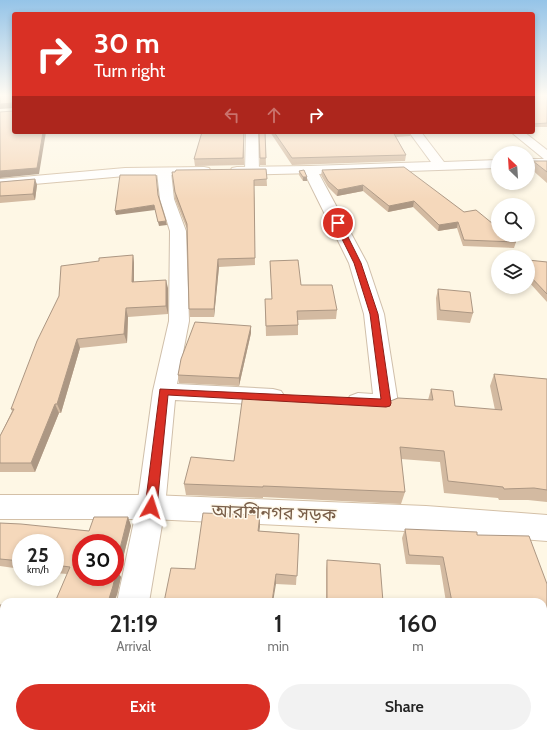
<!DOCTYPE html>
<html lang="en">
<head>
<meta charset="utf-8">
<style>
	:root { --surface:#fff; --page:#f2f2f2; --text:#222; --muted:#767676; --accent:#d93025 }
	body { margin:0; font-family:Cabin,"Noto Sans Bengali",sans-serif; background:var(--page); color:var(--text); height:100vh; display:flex; flex-direction:column; font-size:15px; white-space:nowrap }
	* { box-sizing:border-box; margin:0 }
	p { font-size:13px; color:var(--muted) }
	.icon { flex:none; width:22px; height:22px; fill:none; stroke:currentColor; stroke-width:2; stroke-linecap:round; stroke-linejoin:round }
	.map { position:relative; flex:1; overflow:hidden }
	.details { position:absolute; left:0px; top:598px; width:547px; height:140px; display:flex; flex-direction:column; background:var(--surface); border-radius:12px 12px 0 0; box-shadow:0 2px 6px #0003 }
	.details>* { flex:none }
	.guide { position:absolute; left:12px; top:12px; width:523px; height:122px; border-radius:4px; box-shadow:0 2px 6px #0003; background:#d93025; color:#fff; overflow:hidden }
	.needle { width:26px; rotate:335deg }
	.controls { position:absolute; left:491px; top:146px; display:grid; gap:8px }
	.controls a { display:grid; place-items:center; width:44px; height:44px; border-radius:50%; background:var(--surface); box-shadow:0 2px 6px #0003; font-size:20px }
	.speed { position:absolute; left:12px; top:534px; display:flex; gap:8px; font-size:20px; font-weight:700; text-align:center }
	.speed>* { display:grid; place-content:center; width:52px; height:52px; border-radius:50%; background:var(--surface); box-shadow:0 2px 6px #0003; line-height:1 }
	.speed small { font-size:10px; font-weight:400 }
	.speed .limit { border:6px solid #d22; background:#fff; color:#111 }
	.pin { position:absolute; display:grid; place-items:center; width:34px; height:34px; color:#fff; margin:-17px; border:2px solid #fff; border-radius:50%; box-shadow:0 1px 4px #0007 }
	.me { position:absolute; width:44px; margin:-22px; rotate:6deg; stroke-linejoin:round; filter:drop-shadow(0 0 3px #0008) }
	.turn { display:flex; align-items:center; gap:14px; height:84px; padding:0 16px; font-size:18px }
	.turn .icon { width:52px; height:52px; stroke-width:2.5 }
	.turn b { display:block; font-size:28px; line-height:34px }
	.lanes { display:flex; align-items:center; height:38px; padding:0 16px; background:#0003; justify-content:center; gap:20px; direction:ltr }
	.lanes .off { opacity:.35 }
	.eta { display:flex; justify-content:space-evenly; align-items:center; height:68px; text-align:center }
	.eta b { font-size:24px; font-weight:600; line-height:28px }
	.cta { display:flex; gap:8px; margin-top:auto; padding:8px 16px }
	.cta a { flex:1; height:46px; border-radius:24px; background:var(--accent); color:#fff; font-size:16px; font-weight:600; line-height:46px; text-align:center }
	.cta a+a { background:var(--page); color:var(--text) }
	.map>svg:first-child { display:block }
</style>
</head>
<body>
<div class="map">
<svg width="547" height="738" viewBox="0 0 547 738">
	<rect width="100%" height="100%" fill="#fef7e5"/>
	<g fill="none" stroke-linecap="round" stroke-linejoin="round">
		<defs>
			<path id="street" d="M 246,132 L 258,132 L 259,170 L 257,173 L 247,173 L 245,170 Z
				M 409,132 L 421,132 L 444,162 L 498,160 L 498,168 L 319,174 L 367,263 L 384,314 L 398,403 L 394,409 C 381,413 363,412 350,408 L 346,402 L 350,396 L 358,393 L 373,394 L 364,314 L 349,263 L 303,170 L 305,167 L 310,166 L 431,162 Z
				M 511,132 L 524,132 L 547,150 L 547,167 L 528,167 L 528,159 L 544,159 Z
				M 164,168 L 169,169 L 171,172 L 174,199 L 186,231 L 189,321 L 177,384 L 273,389 L 281,391 L 285,397 L 281,403 L 273,405 L 175,400 L 165,507 L 149,602 L 117,602 L 137,507 L 153,391 L 169,321 L 170,231 L 160,199 L 157,172 L 159,169 Z
				M 89,734 L 127,734 L 127,738 L 89,738 Z"/>
			<path id="secondary" d="M 310,166 L 315,167 L 317,170 L 315,173 L 237,175 L 232,174 L 230,171 L 232,168 L 237,167 Z
				M 204,167 L 209,168 L 211,171 L 209,174 L 125,176 L 0,187 L 0,179 L 125,168 Z
				M 0,495 L 151,495 L 426,506 L 547,515 L 547,541 L 426,532 L 151,519 L 0,519 Z"/>
		</defs>
		<use href="#street" stroke="#d0bfaa" stroke-width="2"/>
		<use href="#secondary" stroke="#d4c0a7" stroke-width="2"/>
		<use href="#street" fill="#fff" fill-rule="evenodd"/>
		<use href="#secondary" fill="#fff" fill-rule="evenodd"/>
	</g>
	<path fill="#d3baa1" d="M 533,96 L 547,96 L 547,127 L 533,127 Z
		M 46,132 L 58,132 L 58,133 Z
		M 202,132 L 244,132 L 244,165 L 195,166 L 194,159 Z
		M 259,132 L 265,132 L 266,165 L 260,165 Z
		M 270,132 L 411,132 L 410,136 L 396,137 L 406,155 L 405,161 L 292,165 Z
		M 533,161 L 547,161 L 547,183 L 530,168 Z
		M 266,169 L 267,186 L 254,186 L 255,265 L 219,267 L 214,317 L 190,317 L 189,309 L 187,229 L 175,199 L 172,172 Z
		M 322,170 L 464,212 L 516,242 L 514,248 L 463,246 L 457,228 L 438,231 L 413,207 L 388,212 L 363,191 L 337,196 L 328,187 L 321,175 Z
		M 299,171 L 307,181 L 303,181 L 299,175 Z
		M 35,179 L 37,185 L 35,200 L 0,203 L 0,182 Z
		M 133,255 L 134,263 L 134,282 L 168,288 L 168,314 L 128,317 L 127,343 L 80,348 L 61,413 L 59,413 L 35,472 L 0,472 L 0,436 L 12,411 L 11,409 L 99,261 Z
		M 528,260 L 547,262 L 547,302 L 528,281 Z
		M 270,261 L 301,285 L 337,310 L 336,319 L 298,320 L 298,335 L 266,336 L 265,299 L 272,299 Z
		M 438,289 L 473,313 L 470,323 L 437,320 L 436,298 Z
		M 251,326 L 251,333 L 239,386 L 179,383 L 178,375 Z
		M 494,374 L 547,379 L 547,502 L 528,500 L 499,500 L 498,498 L 444,493 L 440,462 L 401,459 L 405,492 L 401,504 L 263,497 L 263,498 L 186,495 L 184,484 L 234,461 L 388,402 L 428,400 L 431,389 L 455,406 L 495,410 L 490,386 Z
		M 260,515 L 260,526 L 259,531 L 299,534 L 296,585 L 276,584 L 195,569 Z
		M 128,517 L 131,526 L 119,574 L 121,577 L 117,595 L 67,574 L 55,573 L 55,543 L 21,543 L 21,569 L 0,566 L 0,523 L 89,531 Z
		M 405,529 L 477,535 L 547,584 L 547,634 L 543,634 L 543,602 L 446,602 L 440,565 L 406,564 L 402,538 Z
		M 327,560 L 383,602 L 326,602 L 326,569 Z
		M 0,605 L 4,605 L 4,708 L 0,708 Z
		M 543,636 L 547,648 L 547,667 L 545,669 L 543,669 Z
		M 375,734 L 531,734 L 526,738 L 504,738 L 472,735 L 472,738 L 376,738 Z"/>
	<path fill="#ac9783" d="M 13,103 L 14,108 L 0,109 L 0,104 Z
		M 43,132 L 46,132 L 39,174 L 0,178 L 0,171 Z
		M 303,177 L 307,177 L 307,181 L 303,181 Z
		M 35,179 L 37,185 L 35,200 L 33,194 Z
		M 363,185 L 363,191 L 337,196 L 338,190 Z
		M 414,201 L 413,207 L 388,212 L 389,206 Z
		M 154,205 L 155,210 L 116,215 L 115,211 Z
		M 166,221 L 167,225 L 159,226 L 158,222 Z
		M 458,222 L 457,228 L 438,231 L 439,225 Z
		M 133,255 L 134,263 L 134,291 L 132,282 Z
		M 218,259 L 219,267 L 214,317 L 214,309 Z
		M 166,280 L 168,288 L 168,314 L 166,306 Z
		M 126,308 L 128,317 L 127,343 L 124,334 Z
		M 251,326 L 251,333 L 239,386 L 239,378 Z
		M 77,339 L 80,348 L 61,413 L 57,404 Z
		M 55,404 L 59,413 L 35,472 L 31,463 Z
		M 260,515 L 260,526 L 258,541 L 258,531 Z
		M 128,517 L 131,526 L 119,574 L 121,577 L 117,595 L 114,602 L 108,602 L 115,569 Z
		M 276,574 L 276,584 L 273,602 L 272,602 Z"/>
	<path fill="#f5d8bb" stroke="#ac9783" d="M 0,96 L 14,96 L 14,132 L 43,132 L 37,168 L 0,171 L 0,112 L 13,111 L 13,103 L 0,104 Z
		M 533,96 L 547,96 L 547,123 L 533,124 Z
		M 202,132 L 244,132 L 243,158 L 194,159 Z
		M 259,132 L 265,132 L 266,158 L 260,158 Z
		M 274,132 L 393,132 L 406,155 L 292,158 Z
		M 533,161 L 547,161 L 547,172 Z
		M 404,167 L 464,212 L 476,210 L 498,228 L 498,235 L 507,235 L 516,242 L 464,240 L 458,222 L 439,225 L 414,201 L 389,206 L 363,185 L 338,190 L 328,181 L 322,170 Z
		M 266,169 L 267,179 L 254,180 L 255,258 L 218,259 L 214,309 L 189,309 L 187,224 L 175,192 L 172,172 L 175,172 L 176,170 Z
		M 304,170 L 307,177 L 303,177 L 299,171 Z
		M 120,175 L 156,175 L 158,195 L 166,221 L 158,222 L 154,205 L 115,211 Z
		M 35,179 L 33,194 L 0,196 L 0,182 Z
		M 133,255 L 132,282 L 166,280 L 166,306 L 126,308 L 124,334 L 77,339 L 57,404 L 55,404 L 31,463 L 0,463 L 0,436 L 14,409 L 11,409 L 37,341 L 59,296 L 61,266 L 99,261 L 99,258 Z
		M 298,260 L 301,285 L 332,285 L 337,310 L 297,311 L 298,325 L 266,326 L 265,299 L 272,299 L 270,261 Z
		M 528,260 L 547,262 L 547,294 L 528,274 Z
		M 438,289 L 470,292 L 473,313 L 440,310 Z
		M 195,322 L 251,326 L 239,378 L 178,375 L 181,359 Z
		M 494,374 L 547,379 L 547,490 L 534,488 L 504,489 L 503,487 L 448,481 L 444,451 L 400,447 L 405,492 L 263,486 L 263,487 L 184,484 L 191,457 L 234,461 L 243,394 L 388,402 L 398,398 L 433,400 L 431,389 L 453,391 L 455,406 L 502,410 Z
		M 203,513 L 260,515 L 258,531 L 299,534 L 297,576 L 276,574 L 272,602 L 164,602 L 171,568 L 195,569 Z
		M 94,517 L 128,517 L 115,568 L 115,543 L 81,543 L 81,577 L 115,577 L 115,569 L 117,569 L 113,586 L 108,602 L 55,602 L 70,567 L 55,565 L 55,543 L 21,543 L 21,561 L 0,559 L 0,523 L 21,524 L 89,531 Z
		M 405,529 L 477,532 L 477,535 L 529,536 L 547,584 L 547,626 L 543,626 L 543,602 L 452,602 L 443,557 L 409,555 Z
		M 327,560 L 380,564 L 383,602 L 327,602 Z
		M 0,605 L 4,605 L 4,702 L 0,702 Z
		M 543,636 L 547,648 L 547,662 L 543,662 Z
		M 178,734 L 317,734 L 317,738 L 178,738 Z
		M 379,734 L 472,734 L 472,738 L 379,738 Z"/>
	<linearGradient id="sky" x2="0" y2="1"><stop stop-color="#95c4e8"/><stop offset="0.48" stop-color="#fffbf3"/><stop offset="1" stop-color="#fffbf3" stop-opacity="0"/></linearGradient>
	<rect width="547" height="199" fill="url(#sky)"/>
	<path fill="#d93025" stroke="#8d1f18" d="M 338,221 L 341,223 L 361,263 L 378,314 L 391,403 L 390,406 L 386,407 L 168,395 L 157,507 L 155,511 L 151,512 L 147,511 L 145,507 L 160,389 L 381,399 L 370,314 L 354,263 L 334,223 Z"/>
	<g text-anchor="middle" dominant-baseline="central" stroke-width="3" stroke-linejoin="round" paint-order="stroke">
		<g font-size="18" fill="#795e48" stroke="#fffaed">
			<text transform="translate(274 513) rotate(2)">আরশিনগর সড়ক</text>
		</g>
	</g>
</svg>
<div class="controls">
<a><svg class="needle" viewBox="-14 -14 28 28"><path d="M0-13l5 13h-10z" fill="#e53935"/><path d="M0 13l5-13h-10z" fill="#767676"/></svg></a>
<a><svg class="icon" aria-label="search" viewBox="0 0 24 24"><circle cx="10" cy="10" r="6"/><path d="M15 15l6 6"/></svg></a>
<a><svg class="icon" aria-label="layers" viewBox="0 0 24 24"><path d="M12 4l9 5-9 5-9-5zM3 14l9 5 9-5"/></svg></a>
</div>
<div class="speed"><div>25<small>km/h</small></div><div class="limit">30</div></div>
<div class="pin" style="left:338px;top:223px;background:#d93025"><svg class="icon" aria-label="arrive" viewBox="0 0 24 24"><path d="M6 21V4h12l-3 4 3 4H6"/></svg></div>
<svg class="me" style="left:151px;top:507px" viewBox="-20 -20 40 40"><path d="M0-17L14 15 0 8-14 15z" fill="#d93025" stroke="#fff" stroke-width="4"/></svg>
<div class="guide">
<div class="turn"><svg class="icon" aria-label="right" viewBox="0 0 24 24"><path d="M7 20v-9h11M14 6l5 5-5 5"/></svg><div><b>30 m</b>Turn right</div></div>
<div class="lanes"><svg class="icon off" aria-label="left" viewBox="0 0 24 24"><path d="M17 20v-9H6M10 6l-5 5 5 5"/></svg><svg class="icon off" aria-label="ahead" viewBox="0 0 24 24"><path d="M12 20V5M6 11l6-6 6 6"/></svg><svg class="icon" aria-label="right" viewBox="0 0 24 24"><path d="M7 20v-9h11M14 6l5 5-5 5"/></svg></div>
</div>
<section class="details">
<div class="eta">
<div><b>21:19</b><p>Arrival</p></div>
<div><b>1</b><p>min</p></div>
<div><b>160</b><p>m</p></div>
</div>
<div class="cta"><a>Exit</a><a>Share</a></div>
</section>
</div>
</body>
</html>
